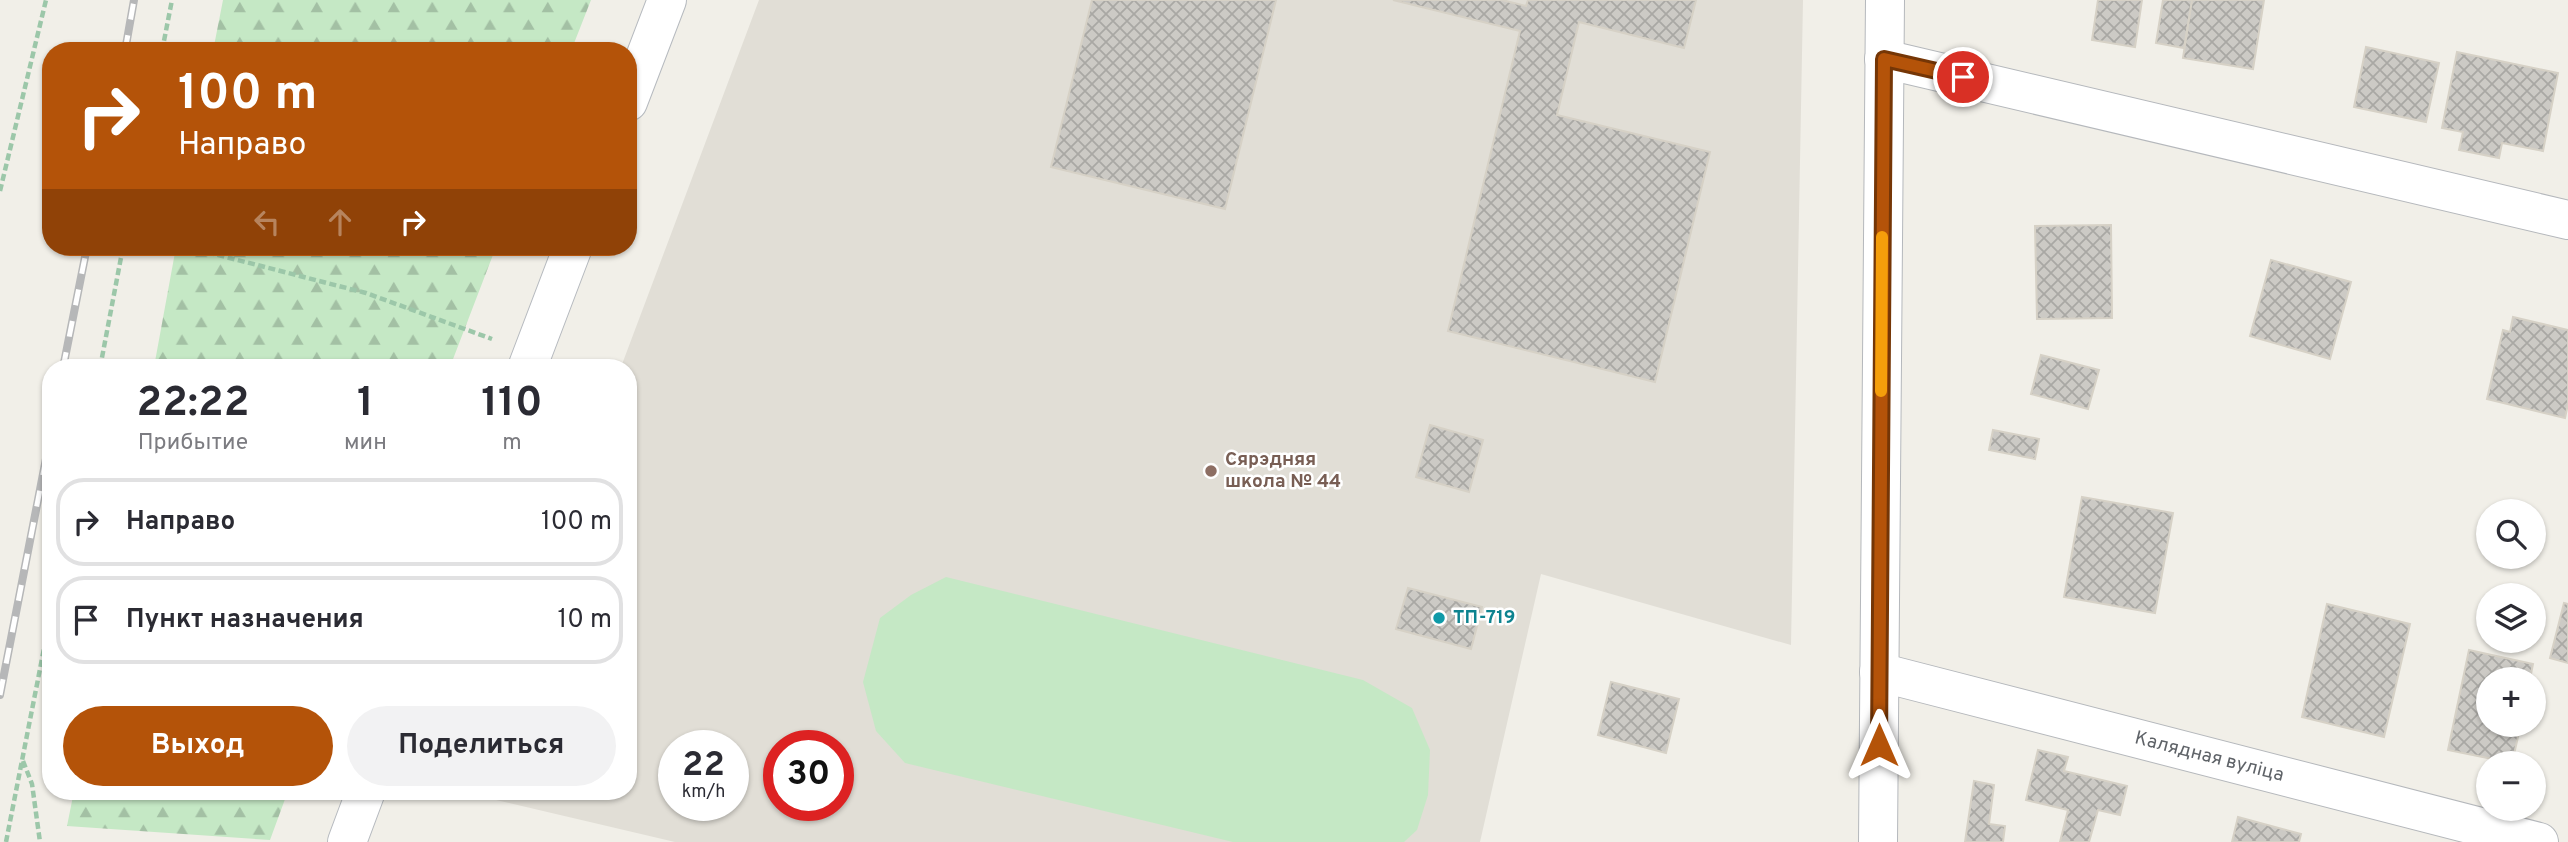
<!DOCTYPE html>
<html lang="ru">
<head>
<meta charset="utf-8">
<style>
	:root { --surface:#fff; --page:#f2f2f3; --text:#2b2b33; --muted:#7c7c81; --line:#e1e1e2; --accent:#b45309 }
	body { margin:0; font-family:Overpass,sans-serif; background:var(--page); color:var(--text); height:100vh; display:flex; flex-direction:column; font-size:26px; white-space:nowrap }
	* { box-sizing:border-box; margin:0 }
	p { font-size:23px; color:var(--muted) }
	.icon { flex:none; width:38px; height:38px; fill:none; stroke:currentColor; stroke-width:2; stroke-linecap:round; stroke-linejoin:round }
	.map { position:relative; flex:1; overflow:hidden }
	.sheet { position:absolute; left:42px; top:359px; width:595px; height:441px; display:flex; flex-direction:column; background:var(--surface); border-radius:28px; box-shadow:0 2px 5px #0004 }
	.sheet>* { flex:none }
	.guide { position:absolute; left:42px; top:42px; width:595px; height:214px; border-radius:28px; box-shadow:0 2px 5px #0004; background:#b45309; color:#fff; overflow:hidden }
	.buttons { position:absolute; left:2476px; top:499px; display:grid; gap:14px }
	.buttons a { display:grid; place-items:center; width:70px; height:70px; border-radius:50%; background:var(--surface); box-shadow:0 2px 5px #0004; font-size:35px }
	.speed { position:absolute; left:658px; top:730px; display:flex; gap:14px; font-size:35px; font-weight:700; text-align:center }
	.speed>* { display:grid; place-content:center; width:91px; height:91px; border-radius:50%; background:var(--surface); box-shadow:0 2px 5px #0004; line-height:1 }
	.speed small { font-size:18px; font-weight:400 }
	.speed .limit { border:10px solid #d22; background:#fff; color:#111 }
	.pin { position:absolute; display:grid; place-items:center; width:60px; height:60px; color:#fff; margin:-30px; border:4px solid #fff; border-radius:50%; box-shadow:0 2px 7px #0007 }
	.me { position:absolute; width:77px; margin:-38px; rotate:0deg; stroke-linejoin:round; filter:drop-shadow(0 0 5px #0008) }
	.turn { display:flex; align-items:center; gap:24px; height:147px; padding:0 21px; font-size:32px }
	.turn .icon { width:91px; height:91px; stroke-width:2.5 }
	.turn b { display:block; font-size:49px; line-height:60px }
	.lanes { display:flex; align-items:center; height:66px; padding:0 21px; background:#0003; justify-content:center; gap:35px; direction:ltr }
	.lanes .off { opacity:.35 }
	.eta { display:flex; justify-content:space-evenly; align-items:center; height:119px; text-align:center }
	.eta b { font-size:42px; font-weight:700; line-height:49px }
	.cta { display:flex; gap:14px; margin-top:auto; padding:14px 21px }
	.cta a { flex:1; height:80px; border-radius:42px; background:var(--accent); color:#fff; font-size:28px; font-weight:700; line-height:80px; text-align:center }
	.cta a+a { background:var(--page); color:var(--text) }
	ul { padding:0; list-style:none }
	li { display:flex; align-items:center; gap:21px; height:88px; margin:0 14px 10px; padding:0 7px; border:4px solid var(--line); border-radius:28px }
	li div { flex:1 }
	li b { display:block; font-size:26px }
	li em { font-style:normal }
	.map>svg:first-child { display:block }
</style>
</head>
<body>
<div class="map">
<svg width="2568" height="842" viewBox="0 0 2568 842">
	<defs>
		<pattern id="forest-firs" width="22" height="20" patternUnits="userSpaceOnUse" patternTransform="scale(1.75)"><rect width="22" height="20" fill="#c5e8c5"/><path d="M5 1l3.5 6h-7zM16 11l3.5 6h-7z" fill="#a3c0a4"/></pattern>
		<pattern id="building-cross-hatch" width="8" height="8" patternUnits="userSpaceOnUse" patternTransform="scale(1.75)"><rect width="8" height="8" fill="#cccac5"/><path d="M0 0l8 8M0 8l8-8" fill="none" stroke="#a9a8a4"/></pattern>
	</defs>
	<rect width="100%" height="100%" fill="#f1efe8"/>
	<path fill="#e1ded6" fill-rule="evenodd" d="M 759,0 L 1803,0 L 1791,645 L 1541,574 L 1480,842 L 675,842 L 479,796 L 480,791 L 628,791 L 628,368 L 621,367 ZM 674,746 L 733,746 L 733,805 L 674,805 ZM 779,746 L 838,746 L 838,805 L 779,805 Z"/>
	<path fill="#c5e8c5" d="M 946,577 L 1363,680 L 1412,708 L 1430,750 L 1428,795 L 1417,830 L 1404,842 L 1233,842 L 905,763 L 876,731 L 863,682 L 880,618 L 911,595 Z"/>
	<path fill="url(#forest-firs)" d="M 223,0 L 591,0 L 571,51 L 213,51 Z
		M 176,247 L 496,247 L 450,367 L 154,367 Z
		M 74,791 L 288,791 L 270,840 L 67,826 Z"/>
	<path fill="url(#building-cross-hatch)" stroke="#d6d1c6" stroke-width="2" d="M 1092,0 L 1276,0 L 1225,209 L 1051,167 Z
		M 1393,0 L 1502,0 L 1526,6 L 1528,0 L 1696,0 L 1684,48 L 1579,22 L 1557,115 L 1710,152 L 1655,382 L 1448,331 L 1520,31 Z
		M 2098,0 L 2142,0 L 2135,47 L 2092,40 Z
		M 2163,0 L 2192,0 L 2184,48 L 2156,43 Z
		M 2192,0 L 2264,0 L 2253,69 L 2183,58 Z
		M 2366,47 L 2439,63 L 2426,122 L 2354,107 Z
		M 2457,52 L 2558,73 L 2543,151 L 2502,143 L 2499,158 L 2459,150 L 2463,132 L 2442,128 Z
		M 2111,225 L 2112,318 L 2037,319 L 2035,226 Z
		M 2271,260 L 2351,282 L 2330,359 L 2250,336 Z
		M 2513,317 L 2568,330 L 2568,404 L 2565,418 L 2487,399 L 2503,330 L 2510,332 Z
		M 2041,355 L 2099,370 L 2088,409 L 2031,394 Z
		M 1430,425 L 1483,440 L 1469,492 L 1416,477 Z
		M 1993,430 L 2039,439 L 2035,459 L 1989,450 Z
		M 2082,497 L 2173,513 L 2155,613 L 2064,597 Z
		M 1408,588 L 1482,607 L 1471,649 L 1396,629 Z
		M 2564,603 L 2568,604 L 2568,663 L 2550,658 Z
		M 2327,604 L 2410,624 L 2384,737 L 2302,717 Z
		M 2469,650 L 2533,664 L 2530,679 L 2488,679 L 2488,724 L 2521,724 L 2512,763 L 2448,750 Z
		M 1611,682 L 1679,699 L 1666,753 L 1598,735 Z
		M 2038,750 L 2068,757 L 2064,771 L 2127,786 L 2120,815 L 2098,810 L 2089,842 L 2060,842 L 2068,810 L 2026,800 Z
		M 1974,781 L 1994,785 L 1989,824 L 2005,826 L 2003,842 L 1965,842 Z
		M 2238,817 L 2301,834 L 2299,842 L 2232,842 Z"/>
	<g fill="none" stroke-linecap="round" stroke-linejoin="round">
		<defs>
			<g id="street">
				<path d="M 1884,59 L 2568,220"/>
				<path id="s1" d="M 1879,672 L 2539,842"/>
				<path d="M 1878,842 L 1885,0"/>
			</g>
			<path id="secondary" d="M 628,102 L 667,0
				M 527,368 L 573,247
				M 347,842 L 366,791"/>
		</defs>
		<use href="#street" stroke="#b5b8bc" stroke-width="40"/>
		<use href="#secondary" stroke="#b6babf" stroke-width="40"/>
		<path stroke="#9cc7a9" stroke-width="4.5" stroke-dasharray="7 3.5" stroke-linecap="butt" d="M 162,51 L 172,0
			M 0,191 L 46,0
			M 187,247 L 366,293 L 492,339
			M 100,368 L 123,247
			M 23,761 L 32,784 L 40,842
			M 6,842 L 51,613"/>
		<use href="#street" stroke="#fff" stroke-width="38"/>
		<use href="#secondary" stroke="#fff" stroke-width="38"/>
		<defs>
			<path id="rail" d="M 125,51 L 134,0
				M 63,368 L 87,247
				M 0,695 L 51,433"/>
		</defs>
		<use href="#rail" stroke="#b6b7b8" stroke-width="8"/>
		<use href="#rail" stroke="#fff" stroke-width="5" stroke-dasharray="16" stroke-linecap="butt"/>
	</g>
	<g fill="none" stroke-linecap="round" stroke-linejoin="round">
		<defs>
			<path id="route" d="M 1879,745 L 1884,59 L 1963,77"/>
		</defs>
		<use href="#route" stroke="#753606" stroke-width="18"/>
		<use href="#route" stroke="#b45309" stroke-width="12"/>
		<path stroke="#f59e0b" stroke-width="12" d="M 1881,391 L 1882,237"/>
	</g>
	<circle fill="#8d6e63" stroke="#fff" stroke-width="2.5" cx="1211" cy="471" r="7"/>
	<circle fill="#0f9aa8" stroke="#fff" stroke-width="2.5" cx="1439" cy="618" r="7"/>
	<g text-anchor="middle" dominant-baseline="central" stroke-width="5" stroke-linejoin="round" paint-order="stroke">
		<g font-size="19" font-weight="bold" fill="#785e54" stroke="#fff" text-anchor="start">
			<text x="1225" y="460">Сярэдняя<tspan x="1225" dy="22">школа № 44</tspan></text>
		</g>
		<g font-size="19" font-weight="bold" fill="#0d838f" stroke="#fff" text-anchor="start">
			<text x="1453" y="618">ТП-719</text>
		</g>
		<g font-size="19" fill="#5f6368" stroke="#fff">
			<text stroke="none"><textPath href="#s1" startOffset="341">Калядная вуліца</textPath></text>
		</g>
	</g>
</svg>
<div class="buttons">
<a><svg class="icon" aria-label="search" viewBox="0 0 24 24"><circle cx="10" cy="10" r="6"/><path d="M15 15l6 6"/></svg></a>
<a><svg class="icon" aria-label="layers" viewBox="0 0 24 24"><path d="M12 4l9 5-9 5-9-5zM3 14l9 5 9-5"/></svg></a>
<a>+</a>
<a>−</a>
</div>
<div class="speed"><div>22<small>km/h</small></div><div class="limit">30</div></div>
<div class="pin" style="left:1963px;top:77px;background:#d93025"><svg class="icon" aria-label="arrive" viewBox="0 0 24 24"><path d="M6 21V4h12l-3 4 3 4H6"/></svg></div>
<svg class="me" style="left:1879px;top:745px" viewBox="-20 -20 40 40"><path d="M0-17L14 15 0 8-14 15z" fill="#b45309" stroke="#fff" stroke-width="4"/></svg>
<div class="guide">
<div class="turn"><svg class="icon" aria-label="right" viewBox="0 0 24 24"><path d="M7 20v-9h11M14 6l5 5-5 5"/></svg><div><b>100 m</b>Направо</div></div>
<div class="lanes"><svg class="icon off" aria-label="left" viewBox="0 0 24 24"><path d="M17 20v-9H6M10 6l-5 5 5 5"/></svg><svg class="icon off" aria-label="ahead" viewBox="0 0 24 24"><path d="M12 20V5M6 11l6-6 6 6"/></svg><svg class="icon" aria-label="right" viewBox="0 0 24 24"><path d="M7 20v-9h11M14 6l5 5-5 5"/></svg></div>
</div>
<section class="sheet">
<div class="eta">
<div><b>22:22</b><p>Прибытие</p></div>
<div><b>1</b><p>мин</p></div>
<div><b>110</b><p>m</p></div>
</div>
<ul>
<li><svg class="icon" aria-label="right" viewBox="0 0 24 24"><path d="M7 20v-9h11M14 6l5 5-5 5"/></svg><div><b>Направо</b></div><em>100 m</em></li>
<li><svg class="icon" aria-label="arrive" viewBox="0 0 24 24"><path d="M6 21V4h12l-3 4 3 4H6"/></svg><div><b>Пункт назначения</b></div><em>10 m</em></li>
</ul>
<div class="cta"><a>Выход</a><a>Поделиться</a></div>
</section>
</div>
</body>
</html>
